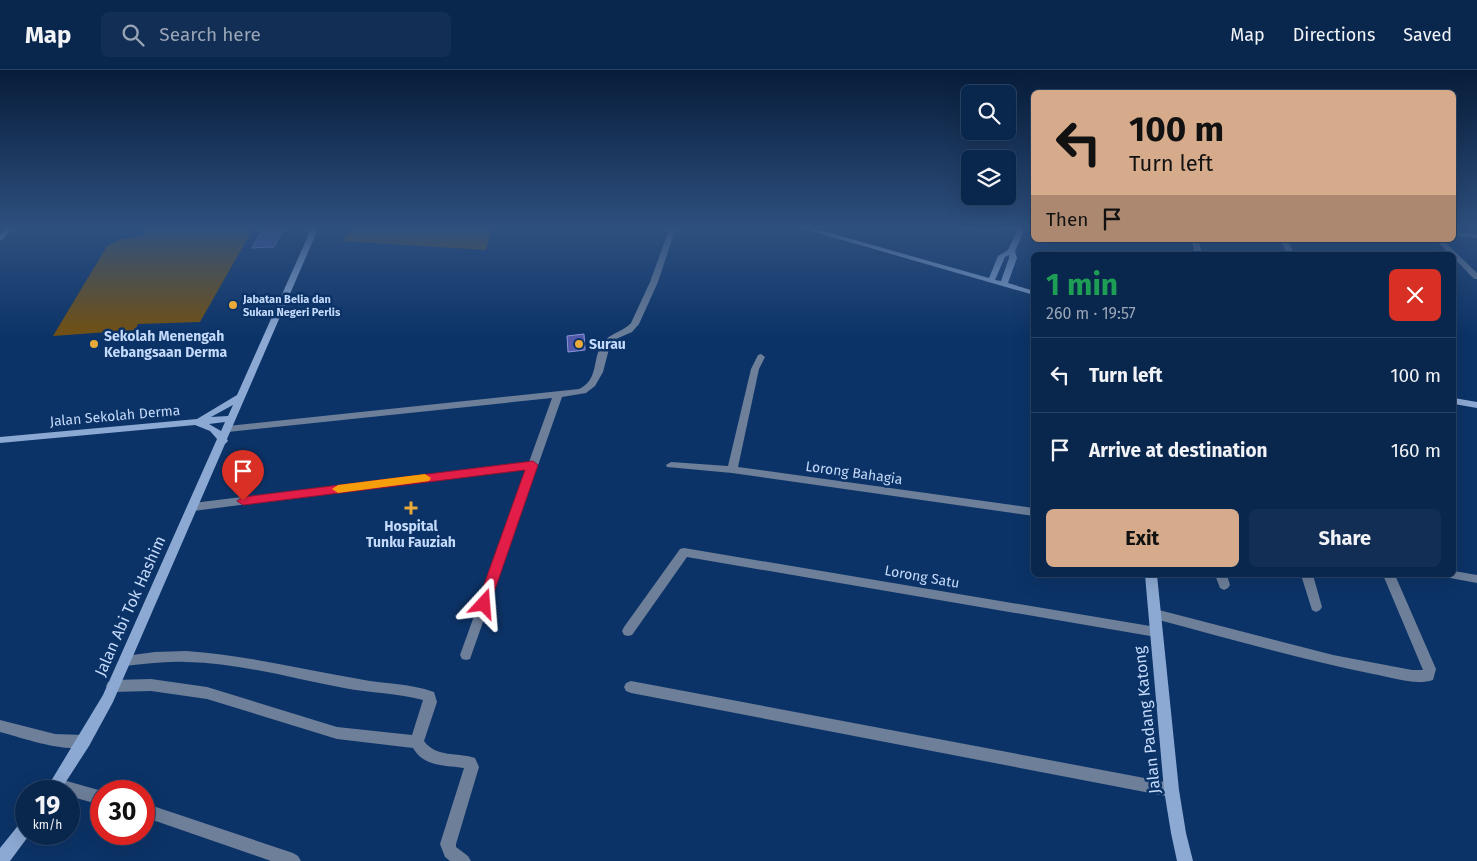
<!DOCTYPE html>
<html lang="en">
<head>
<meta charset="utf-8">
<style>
	:root { --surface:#09264d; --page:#122e54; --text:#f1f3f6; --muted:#99a5b6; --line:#294365; --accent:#d6ab8b }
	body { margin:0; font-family:"Fira Sans",sans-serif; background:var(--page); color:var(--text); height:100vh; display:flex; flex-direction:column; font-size:19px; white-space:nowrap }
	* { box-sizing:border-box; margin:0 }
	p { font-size:16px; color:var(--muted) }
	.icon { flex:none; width:28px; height:28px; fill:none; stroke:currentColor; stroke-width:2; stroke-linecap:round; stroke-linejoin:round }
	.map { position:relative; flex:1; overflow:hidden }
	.side { position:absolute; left:1031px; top:182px; width:425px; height:325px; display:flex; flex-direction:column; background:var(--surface); border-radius:8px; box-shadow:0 5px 20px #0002,0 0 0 1px var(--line) }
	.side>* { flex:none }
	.hud { position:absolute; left:1031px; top:20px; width:425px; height:152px; border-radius:8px; box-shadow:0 5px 20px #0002,0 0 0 1px var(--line); background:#d6ab8b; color:#111; overflow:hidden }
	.tools { position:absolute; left:961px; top:15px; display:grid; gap:10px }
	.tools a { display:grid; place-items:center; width:55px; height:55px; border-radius:8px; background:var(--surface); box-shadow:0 5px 20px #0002,0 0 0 1px var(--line); font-size:25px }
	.speed { position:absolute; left:15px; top:710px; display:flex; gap:10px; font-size:25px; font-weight:700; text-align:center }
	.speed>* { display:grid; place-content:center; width:65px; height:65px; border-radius:50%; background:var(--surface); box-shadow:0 5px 20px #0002,0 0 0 1px var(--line); line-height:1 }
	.speed small { font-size:12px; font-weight:400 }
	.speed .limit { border:8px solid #d22; background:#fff; color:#111 }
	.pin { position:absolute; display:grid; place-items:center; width:42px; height:42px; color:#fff; margin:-51px -21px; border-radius:50% 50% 50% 0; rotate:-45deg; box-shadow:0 0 5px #0007 }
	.pin .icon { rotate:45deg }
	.me { position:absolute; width:55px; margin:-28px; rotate:19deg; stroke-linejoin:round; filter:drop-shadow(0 0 4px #0008) }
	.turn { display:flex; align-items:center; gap:18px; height:105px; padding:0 15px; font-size:22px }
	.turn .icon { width:65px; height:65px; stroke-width:2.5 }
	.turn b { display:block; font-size:35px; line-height:42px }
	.then { display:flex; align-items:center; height:48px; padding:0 15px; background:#0003; gap:10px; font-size:19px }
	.round { display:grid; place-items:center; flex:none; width:52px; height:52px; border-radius:8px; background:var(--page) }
	.overview { display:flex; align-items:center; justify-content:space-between; height:85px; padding:0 15px }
	h1 { font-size:30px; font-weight:700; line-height:38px; color:#1e9e55 }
	.action { display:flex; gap:10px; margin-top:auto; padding:10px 15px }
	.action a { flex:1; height:58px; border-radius:8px; background:var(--accent); color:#111; font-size:20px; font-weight:700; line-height:58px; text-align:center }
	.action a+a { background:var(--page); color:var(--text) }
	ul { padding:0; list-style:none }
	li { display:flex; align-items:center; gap:15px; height:75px; padding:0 15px; border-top:1px solid var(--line) }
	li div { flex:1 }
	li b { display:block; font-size:19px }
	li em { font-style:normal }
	header { display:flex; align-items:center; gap:30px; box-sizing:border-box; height:70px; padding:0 25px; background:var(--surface); border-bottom:1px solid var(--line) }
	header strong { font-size:24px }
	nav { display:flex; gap:28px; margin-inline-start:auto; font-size:18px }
	.search { width:350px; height:45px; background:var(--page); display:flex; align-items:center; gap:12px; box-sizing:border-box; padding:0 18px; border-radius:8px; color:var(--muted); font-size:19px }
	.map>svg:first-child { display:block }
</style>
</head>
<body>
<header>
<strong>Map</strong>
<div class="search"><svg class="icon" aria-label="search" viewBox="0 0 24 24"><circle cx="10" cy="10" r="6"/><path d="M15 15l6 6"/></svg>Search here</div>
<nav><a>Map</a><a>Directions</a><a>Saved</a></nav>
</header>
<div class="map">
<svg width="1477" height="791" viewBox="0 0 1477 791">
	<rect width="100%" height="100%" fill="#0c3367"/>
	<path fill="#73500f" d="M 147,157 L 254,157 L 200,252 L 138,254 L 135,260 L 53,266 L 107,176 L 120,169 L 143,166 Z
		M 354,157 L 492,157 L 486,180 L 341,171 Z"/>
	<path fill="#5259aa" stroke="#8c96da" d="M 264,157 L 284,157 L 274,177 L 252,178 Z
		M 584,264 L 585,280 L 568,282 L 567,266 Z"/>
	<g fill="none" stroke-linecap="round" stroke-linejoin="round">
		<path fill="#6d7f99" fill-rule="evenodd" d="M 670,157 L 676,157 L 658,212 L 639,254 L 632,262 L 616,269 L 610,275 L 603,302 L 595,316 L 586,323 L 562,327 L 470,589 L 466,590 L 462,589 L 460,585 L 527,399 L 193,441 L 189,440 L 188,437 L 189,434 L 193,433 L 529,392 L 552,328 L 228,362 L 223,359 L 228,356 L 579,319 C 599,310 592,289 602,274 C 609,263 623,262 631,253 L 650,212 Z
			M 1454,162 L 1477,164 L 1477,168 L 1454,166 Z
			M 1192,170 L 1198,170 L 1203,185 L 1195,185 Z
			M 1281,170 L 1287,170 L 1295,185 L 1287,185 Z
			M 1436,170 L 1443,170 L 1477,203 L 1477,209 L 1474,209 L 1454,188 L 1454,185 L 1450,185 Z
			M 761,284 L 765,287 L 759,299 L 738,397 L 1034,438 L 1034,446 L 732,403 L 667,397 L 666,395 L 671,392 L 728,396 L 751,299 L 758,285 Z
			M 684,478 L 1156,557 L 1160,558 L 1162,562 L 1160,566 L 1156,567 L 687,487 L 632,565 L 628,566 L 624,565 L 622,561 L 624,557 L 680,479 Z
			M 1454,501 L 1477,505 L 1477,513 L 1450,508 L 1448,505 L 1454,505 Z
			M 1215,505 L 1227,505 L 1230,515 L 1228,518 L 1224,520 L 1220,518 Z
			M 1301,505 L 1313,505 L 1322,537 L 1320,540 L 1316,542 L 1312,540 Z
			M 1383,505 L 1395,505 L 1436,599 L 1433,610 C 1415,616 1391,607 1373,604 C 1299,589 1227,568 1155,549 L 1151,547 L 1149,544 L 1151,541 L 1155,539 L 1333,585 L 1412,600 L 1423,600 Z
			M 186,581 C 244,585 301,599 359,609 C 384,614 409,613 434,622 L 437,632 L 424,671 C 436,688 458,682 475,688 L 479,697 L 456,774 L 456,777 L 468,786 L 471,791 L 450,791 L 445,787 L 440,774 L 464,698 C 445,695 424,697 413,678 L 337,669 L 207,629 L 151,621 L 113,622 L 108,620 L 106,616 L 108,612 L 113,610 L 151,609 L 207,617 L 337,657 L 412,665 L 423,630 C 398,623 370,623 344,618 C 291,608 239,593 186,592 C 165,591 145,594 125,596 L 121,595 L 119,591 L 121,587 L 125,586 L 155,582 Z
			M 631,611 L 1171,713 L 1176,715 L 1178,720 L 1176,725 L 1171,727 L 631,623 L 626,621 L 624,617 L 626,613 Z
			M 0,650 L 55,664 L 84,665 L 89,666 L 91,671 L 89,676 C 67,684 23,668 0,662 Z
			M 56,708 L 102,721 L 101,735 L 69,726 L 69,721 L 51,720 L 49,715 L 51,710 Z
			M 144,733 L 293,783 L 298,786 L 301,791 L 271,791 L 144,747 Z"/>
		<path fill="#8ca9d3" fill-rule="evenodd" d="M 6,157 L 13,157 L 2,170 L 0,171 L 0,165 Z
			M 312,157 L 319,157 L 227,369 L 228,371 L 225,374 L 113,632 L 89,676 L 60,721 L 45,721 L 103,625 L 217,369 L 210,361 L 195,355 L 0,373 L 0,367 L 197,349 L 237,325 ZM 233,335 L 228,346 L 211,347 ZM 225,352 L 221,361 L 209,354 Z
			M 797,157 L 809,157 L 989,208 L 998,186 L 1008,180 L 1019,157 L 1026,157 L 1015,181 L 1017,188 L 1008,213 L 1034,221 L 1034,225 ZM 1009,185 L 1009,188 L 1001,211 L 995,210 L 1005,187 Z
			M 1454,328 L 1477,332 L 1477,338 L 1454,334 Z
			M 1145,505 L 1157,505 L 1179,720 L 1186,763 L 1193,791 L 1177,791 L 1171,763 L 1164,720 Z
			M 26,750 L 26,764 L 30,764 L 10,791 L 0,791 L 0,778 L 21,752 Z"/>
	</g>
	<linearGradient id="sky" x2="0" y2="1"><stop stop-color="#071c39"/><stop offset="0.59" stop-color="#2e507f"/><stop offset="1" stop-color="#2e507f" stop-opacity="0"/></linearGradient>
	<rect width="1477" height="268" fill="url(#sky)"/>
	<path fill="#e11d48" stroke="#92132f" d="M 533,391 L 538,395 L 490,534 L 488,538 L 484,539 L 479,538 L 477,534 L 525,400 L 243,435 L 237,431 L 243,427 Z"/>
	<path fill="#f59e0b" d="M 425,404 L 431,408 L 429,411 L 338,423 L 332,419 L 338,415 Z"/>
	<g fill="#eaaa39" stroke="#0c3367" stroke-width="2">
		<circle cx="233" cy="235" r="5"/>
		<circle cx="94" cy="274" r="5"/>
		<circle cx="579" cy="274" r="5"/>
		<path d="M408.5 430.5h5v5h5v5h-5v5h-5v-5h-5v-5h5z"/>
	</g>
	<g text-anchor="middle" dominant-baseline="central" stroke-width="5" stroke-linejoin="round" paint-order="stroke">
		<g font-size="11" font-weight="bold" fill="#c4dafa" stroke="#0c3367" text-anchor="start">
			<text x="243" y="229">Jabatan Belia dan<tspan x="243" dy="13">Sukan Negeri Perlis</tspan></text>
		</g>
		<g font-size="14" font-weight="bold" fill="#c4dafa" stroke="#0c3367" text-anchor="start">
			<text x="104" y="266">Sekolah Menengah<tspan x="104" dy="16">Kebangsaan Derma</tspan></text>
			<text x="589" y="274">Surau</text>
			<text x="411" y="456" text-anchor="middle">Hospital<tspan x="411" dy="16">Tunku Fauziah</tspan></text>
		</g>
		<g font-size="14" fill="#c4dafa" stroke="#0c3367">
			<text transform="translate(115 346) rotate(-5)">Jalan Sekolah Derma</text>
			<text transform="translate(854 403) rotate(8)">Lorong Bahagia</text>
			<text transform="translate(922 507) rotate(10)">Lorong Satu</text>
		</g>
		<g font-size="16" fill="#c4dafa" stroke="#0c3367">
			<text transform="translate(130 536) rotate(-66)">Jalan Abi Tok Hashim</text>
			<text transform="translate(1147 650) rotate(-96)">Jalan Padang Katong</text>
		</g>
	</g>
</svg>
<div class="tools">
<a><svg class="icon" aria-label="search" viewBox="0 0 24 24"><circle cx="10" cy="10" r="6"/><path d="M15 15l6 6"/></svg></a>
<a><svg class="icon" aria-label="layers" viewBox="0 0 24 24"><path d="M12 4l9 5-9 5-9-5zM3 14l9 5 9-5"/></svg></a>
</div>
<div class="speed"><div>19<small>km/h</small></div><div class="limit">30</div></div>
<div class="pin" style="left:243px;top:431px;background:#d93025"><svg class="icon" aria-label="arrive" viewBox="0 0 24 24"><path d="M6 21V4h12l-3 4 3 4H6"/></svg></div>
<svg class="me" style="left:484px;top:534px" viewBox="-20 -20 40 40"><path d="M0-17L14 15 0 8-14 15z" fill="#e11d48" stroke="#fff" stroke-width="4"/></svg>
<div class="hud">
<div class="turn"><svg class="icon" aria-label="left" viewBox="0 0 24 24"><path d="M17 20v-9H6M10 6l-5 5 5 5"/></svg><div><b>100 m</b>Turn left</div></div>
<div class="then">Then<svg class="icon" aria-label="arrive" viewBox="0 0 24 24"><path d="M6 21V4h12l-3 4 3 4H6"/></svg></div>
</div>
<section class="side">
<div class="overview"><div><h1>1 min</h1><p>260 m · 19:57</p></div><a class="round" style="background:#d93025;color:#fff"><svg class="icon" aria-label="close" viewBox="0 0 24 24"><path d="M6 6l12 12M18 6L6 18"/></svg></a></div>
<ul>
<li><svg class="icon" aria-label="left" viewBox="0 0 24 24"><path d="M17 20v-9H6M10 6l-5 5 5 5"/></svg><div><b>Turn left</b></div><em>100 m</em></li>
<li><svg class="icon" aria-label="arrive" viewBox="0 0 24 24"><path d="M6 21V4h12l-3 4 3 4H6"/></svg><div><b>Arrive at destination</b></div><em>160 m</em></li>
</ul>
<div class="action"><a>Exit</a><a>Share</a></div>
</section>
</div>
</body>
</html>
